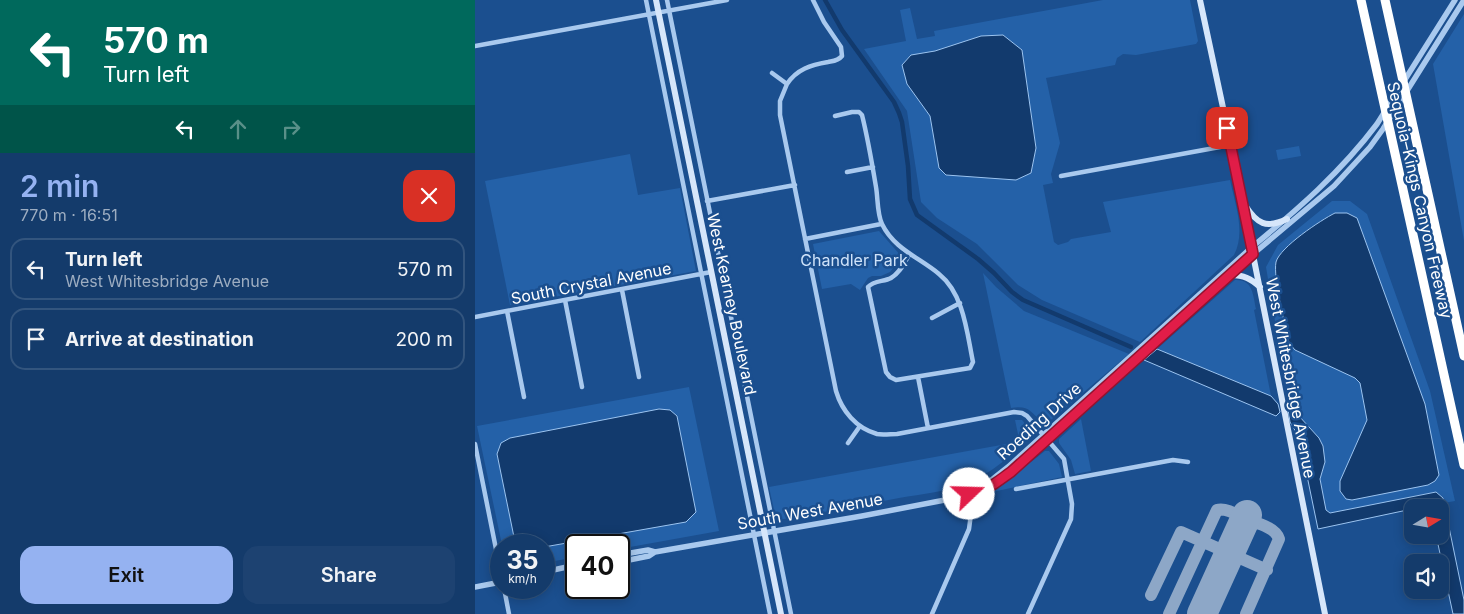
<!DOCTYPE html>
<html lang="en">
<head>
<meta charset="utf-8">
<style>
	:root { --surface:#143b6b; --page:#1d4271; --text:#f1f3f6; --muted:#9dadc1; --line:#33557e; --accent:#95b2f1 }
	body { margin:0; font-family:Inter,sans-serif; background:var(--page); color:var(--text); height:100vh; display:flex; flex-direction:column; font-size:19px; white-space:nowrap }
	* { box-sizing:border-box; margin:0 }
	p { font-size:16px; color:var(--muted) }
	.icon { flex:none; width:28px; height:28px; fill:none; stroke:currentColor; stroke-width:2; stroke-linecap:round; stroke-linejoin:round }
	.map { position:relative; flex:1; overflow:hidden }
	.details { display:flex; flex-direction:column; background:var(--surface); width:475px }
	.details>* { flex:none }
	.guide { background:#00695c; color:#fff; overflow:hidden }
	.needle { width:32px; rotate:79deg }
	.fabs { position:absolute; left:929px; top:499px; display:grid; gap:10px }
	.fabs a { display:grid; place-items:center; width:45px; height:45px; border-radius:10px; background:var(--surface); box-shadow:0 2px 12px #0003,0 0 0 1px var(--line); font-size:25px }
	.speed { position:absolute; left:15px; top:534px; display:flex; gap:10px; font-size:25px; font-weight:700; text-align:center }
	.speed>* { display:grid; place-content:center; width:65px; height:65px; border-radius:50%; background:var(--surface); box-shadow:0 2px 12px #0003,0 0 0 1px var(--line); line-height:1 }
	.speed small { font-size:12px; font-weight:400 }
	.speed .limit { border:2px solid #111; border-radius:8px; background:#fff; color:#111 }
	.pin { position:absolute; display:grid; place-items:center; width:42px; height:42px; color:#fff; margin:-21px; border-radius:10px; box-shadow:0 2px 8px #0006 }
	.me { position:absolute; width:55px; margin:-28px; rotate:69deg; stroke-linejoin:round; filter:drop-shadow(0 0 4px #0008) }
	.turn { display:flex; align-items:center; gap:18px; height:105px; padding:0 20px; font-size:22px }
	.turn .icon { width:65px; height:65px; stroke-width:2.5 }
	.turn b { display:block; font-size:35px; line-height:42px }
	.lanes { display:flex; align-items:center; height:48px; padding:0 20px; background:#0003; justify-content:center; gap:25px; direction:ltr }
	.lanes .off { opacity:.35 }
	.round { display:grid; place-items:center; flex:none; width:52px; height:52px; border-radius:15px; background:var(--page) }
	.headline { display:flex; align-items:center; justify-content:space-between; height:85px; padding:0 20px }
	h1 { font-size:30px; font-weight:600; line-height:38px; color:var(--accent) }
	.action { display:flex; gap:10px; margin-top:auto; padding:10px 20px }
	.action a { flex:1; height:58px; border-radius:15px; background:var(--accent); color:#111; font-size:20px; font-weight:600; line-height:58px; text-align:center }
	.action a+a { background:var(--page); color:var(--text) }
	ul { padding:0; list-style:none }
	li { display:flex; align-items:center; gap:15px; height:62px; margin:0 10px 8px; padding:0 10px; border:2px solid var(--line); border-radius:15px }
	li div { flex:1 }
	li b { display:block; font-size:19px }
	li em { font-style:normal }
	main { display:flex; flex:1; min-height:0 }
	.map>svg:first-child { display:block }
</style>
</head>
<body>
<main>
<section class="details">
<div class="guide">
<div class="turn"><svg class="icon" aria-label="left" viewBox="0 0 24 24"><path d="M17 20v-9H6M10 6l-5 5 5 5"/></svg><div><b>570 m</b>Turn left</div></div>
<div class="lanes"><svg class="icon" aria-label="left" viewBox="0 0 24 24"><path d="M17 20v-9H6M10 6l-5 5 5 5"/></svg><svg class="icon off" aria-label="ahead" viewBox="0 0 24 24"><path d="M12 20V5M6 11l6-6 6 6"/></svg><svg class="icon off" aria-label="right" viewBox="0 0 24 24"><path d="M7 20v-9h11M14 6l5 5-5 5"/></svg></div>
</div>
<div class="headline"><div><h1>2 min</h1><p>770 m · 16:51</p></div><a class="round" style="background:#d93025;color:#fff"><svg class="icon" aria-label="close" viewBox="0 0 24 24"><path d="M6 6l12 12M18 6L6 18"/></svg></a></div>
<ul>
<li><svg class="icon" aria-label="left" viewBox="0 0 24 24"><path d="M17 20v-9H6M10 6l-5 5 5 5"/></svg><div><b>Turn left</b><p>West Whitesbridge Avenue</p></div><em>570 m</em></li>
<li><svg class="icon" aria-label="arrive" viewBox="0 0 24 24"><path d="M6 21V4h12l-3 4 3 4H6"/></svg><div><b>Arrive at destination</b></div><em>200 m</em></li>
</ul>
<div class="action"><a>Exit</a><a>Share</a></div>
</section>
<div class="map">
<svg width="989" height="614" viewBox="0 0 989 614">
	<rect width="100%" height="100%" fill="#1b4f8f"/>
	<path fill="#2461a8" d="M 628,0 L 715,0 L 723,41 L 721,44 L 661,55 L 648,54 L 642,58 L 640,65 L 571,78 L 585,143 L 576,174 L 578,183 L 568,185 L 579,242 L 583,245 L 593,242 L 596,239 L 636,232 L 628,202 L 755,180 C 760,204 771,232 759,255 L 665,342 L 567,300 L 543,285 L 502,244 L 462,218 L 446,202 L 432,111 L 389,49 L 431,41 L 425,10 L 435,8 L 442,39 L 460,36 L 459,31 Z
		M 989,14 L 989,241 L 958,64 Z
		M 824,146 L 826,156 L 803,160 L 801,150 Z
		M 155,154 L 163,195 L 205,188 L 221,271 L 35,305 L 10,181 Z
		M 857,201 L 875,201 L 892,214 L 955,391 L 980,501 L 969,503 L 968,498 L 855,514 L 851,510 L 845,479 L 850,462 L 848,446 L 844,438 L 814,405 L 791,267 L 803,245 Z
		M 404,231 L 427,257 L 415,272 L 406,276 L 397,276 L 393,278 L 385,290 L 376,284 L 347,289 L 338,244 Z
		M 508,273 L 521,287 L 549,311 L 654,354 L 571,424 L 567,423 C 556,411 553,405 536,408 Z
		M 760,280 C 778,279 778,295 781,309 L 779,310 L 796,396 L 682,349 Z
		M 214,387 L 244,531 L 144,549 L 144,545 L 101,545 L 101,557 L 69,563 L 69,545 L 27,545 L 2,426 Z
		M 606,419 L 616,471 L 600,474 L 596,460 L 584,443 L 584,439 Z
		M 540,420 L 547,420 L 557,432 L 557,436 L 546,448 Z
		M 537,443 L 539,452 C 525,465 511,475 495,482 C 472,492 447,494 424,498 C 383,506 343,513 303,520 L 301,519 L 294,487 Z
		M 570,451 L 574,451 L 584,464 L 587,477 L 517,492 Z"/>
	<path fill="#123a6d" stroke="#9cc4f0" d="M 528,35 L 547,50 L 561,148 L 556,173 L 541,180 L 471,175 L 464,168 L 455,116 L 432,84 L 427,65 L 436,55 L 460,51 L 506,36 Z
		M 860,213 L 872,213 L 882,218 L 950,404 L 964,475 L 960,481 L 953,485 L 877,500 L 871,499 L 865,491 L 865,481 L 892,420 L 885,383 L 880,378 L 820,350 L 814,343 C 810,325 798,278 801,262 C 805,247 846,220 860,213 Z
		M 682,349 L 796,396 L 803,404 L 805,412 L 801,416 L 669,360 Z
		M 814,405 L 844,438 L 848,446 L 850,462 L 845,479 L 851,510 L 855,513 L 961,492 L 968,498 L 989,600 L 989,614 L 978,614 L 961,535 L 965,535 L 965,508 L 955,507 L 954,506 L 938,508 L 937,509 L 843,529 L 824,437 L 815,422 L 813,409 Z
		M 184,409 L 195,410 L 202,416 L 221,512 L 211,522 L 69,547 L 69,545 L 42,545 L 40,542 L 22,454 L 26,443 L 35,438 Z"/>
	<g fill="none" stroke-linecap="round" stroke-linejoin="round">
		<path stroke="#123a6d" stroke-width="4.5" d="M 350,0 L 367,30 L 419,102 L 424,113 L 427,122 L 433,166 L 435,199 L 442,215 L 503,259 L 519,273 L 537,292 L 548,300 L 656,347"/>
		<path stroke="#8da7c7" stroke-width="12" d="M 765,532 L 770,524 C 780,519 801,529 804,539 L 771,614
			M 676,595 L 706,532 L 792,570
			M 694,614 L 742,510 C 748,508 761,512 765,519 C 767,523 765,528 765,532"/>
		<path stroke="#8da7c7" stroke-width="30" d="M 727,614 L 772,515"/>
		<path stroke="#a9c9ee" stroke-width="4.5" d="M 171,0 L 295,614
			M 192,0 L 316,614
			M 0,46 L 252,0
			M 297,73 L 312,84 C 322,69 336,65 353,62 C 358,61 363,61 367,56 L 366,47 L 349,22 L 338,0
			M 312,84 L 305,101 L 305,115 L 361,391 C 367,411 381,428 402,434 C 407,435 416,434 422,434 L 539,412 L 547,413 L 552,416 L 589,459 L 597,504 L 596,519 L 553,614
			M 360,116 L 377,112 L 384,112 L 387,115 C 393,139 397,163 401,187 C 403,198 402,214 407,224 C 419,249 445,258 464,274 C 489,294 492,333 498,362 L 495,368 L 421,380 L 415,377 L 411,372 L 393,287 C 399,280 409,282 416,278 C 425,273 429,263 434,255
			M 372,172 L 398,167
			M 586,176 L 756,145
			M 232,201 L 320,185
			M 330,239 L 406,224
			M 147,290 L 164,377
			M 90,300 L 107,387
			M 32,311 L 49,397
			M 0,317 L 236,272
			M 457,318 L 485,303
			M 443,377 L 453,428
			M 373,443 L 385,426
			M 0,444 L 26,574
			M 541,489 L 698,460 L 713,462
			M 29,588 L 34,614
			M 457,614 L 494,529 L 496,514 L 494,494"/>
		<path stroke="#a9c9ee" stroke-width="5.5" d="M 494,494 L 499,489 L 514,482 L 533,467 L 777,247 C 822,210 866,172 902,124 L 980,0
			M 144,555 L 173,550 L 180,552 L 387,516 L 501,494 L 518,485 L 535,472 L 778,254 L 859,186 L 895,147 L 908,129 L 989,0
			M 144,562 L 174,556 L 180,552
			M 69,572 L 101,565
			M 0,587 L 26,582"/>
		<path stroke="#d6e6fa" stroke-width="6" d="M 181,0 L 306,614
			M 725,0 L 756,145 L 850,614
			M 770,205 C 782,224 791,229 812,219
			M 756,275 C 769,275 776,279 785,287"/>
		<path stroke="#fff" stroke-width="9" d="M 886,0 L 989,465
			M 910,0 L 989,356"/>
	</g>
	<g fill="none" stroke-linecap="round" stroke-linejoin="round">
		<defs>
			<path id="route" d="M 494,494 C 510,493 523,481 536,472 L 778,254 L 752,128"/>
		</defs>
		<use href="#route" stroke="#92132f" stroke-width="12"/>
		<use href="#route" stroke="#e11d48" stroke-width="9"/>
	</g>
	<g text-anchor="middle" dominant-baseline="central" stroke-width="5" stroke-linejoin="round" paint-order="stroke">
		<g font-size="16" fill="#fff" stroke="#1b4f8f">
			<text transform="translate(945 200) rotate(77)">Sequoia–Kings Canyon Freeway</text>
			<text transform="translate(116 283) rotate(-11)">South Crystal Avenue</text>
			<text transform="translate(257 304) rotate(78)">West Kearney Boulevard</text>
			<text transform="translate(816 378) rotate(79)">West Whitesbridge Avenue</text>
			<text transform="translate(564 421) rotate(-42)">Roeding Drive</text>
			<text transform="translate(335 511) rotate(-10)">South West Avenue</text>
		</g>
		<g font-size="16" fill="#cfe3fa" stroke="#1b4f8f">
			<text x="379" y="260">Chandler Park</text>
		</g>
	</g>
</svg>
<div class="fabs">
<a><svg class="needle" viewBox="-14 -14 28 28"><path d="M0-13l5 13h-10z" fill="#e53935"/><path d="M0 13l5-13h-10z" fill="#9dadc1"/></svg></a>
<a><svg class="icon" aria-label="sound" viewBox="0 0 24 24"><path d="M4 9h4l5-4v14l-5-4H4zM17 9q2 3 0 6"/></svg></a>
</div>
<div class="speed"><div>35<small>km/h</small></div><div class="limit">40</div></div>
<div class="pin" style="left:752px;top:128px;background:#d93025"><svg class="icon" aria-label="arrive" viewBox="0 0 24 24"><path d="M6 21V4h12l-3 4 3 4H6"/></svg></div>
<svg class="me" style="left:494px;top:494px" viewBox="-20 -20 40 40"><circle r="19" fill="#fff"/><path d="M0-13L10 11 0 6-10 11z" fill="#e11d48"/></svg>
</div>
</main>
</body>
</html>
